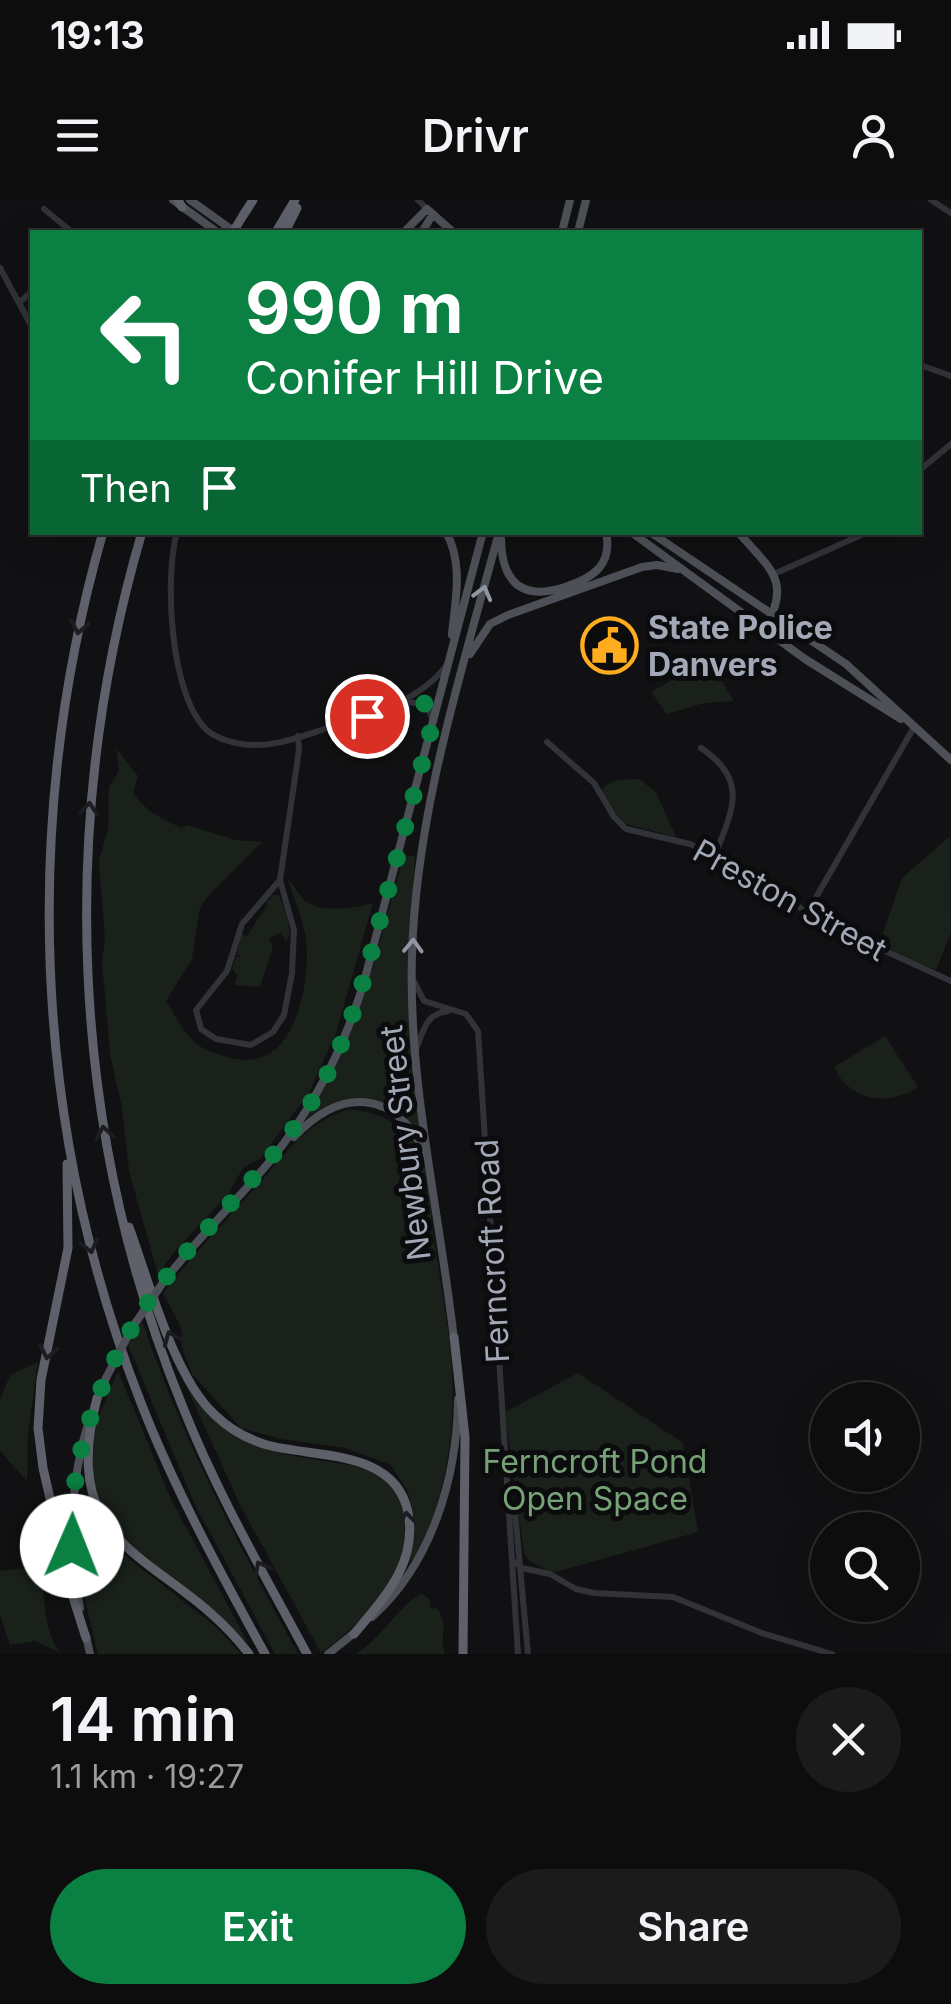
<!DOCTYPE html>
<html lang="en">
<head>
<meta charset="utf-8">
<style>
	:root { --surface:#0d0d0e; --page:#1b1b1c; --text:#f1f3f6; --muted:#9a9c9e; --line:#2d2d2e; --accent:#0b8043 }
	body { margin:0; font-family:Inter,sans-serif; background:var(--page); color:var(--text); height:100vh; display:flex; flex-direction:column; font-size:38px; white-space:nowrap }
	* { box-sizing:border-box; margin:0 }
	p { font-size:32px; color:var(--muted) }
	.icon { flex:none; width:55px; height:55px; fill:none; stroke:currentColor; stroke-width:2; stroke-linecap:round; stroke-linejoin:round }
	.map { position:relative; height:1454px; overflow:hidden }
	.drawer { display:flex; flex-direction:column; background:var(--surface); flex:1 }
	.drawer>* { flex:none }
	.top-card { position:absolute; left:30px; top:30px; width:892px; height:305px; border-radius:0px; box-shadow:0 10px 40px #0002,0 0 0 2px var(--line); background:#0b8043; color:#fff; overflow:hidden }
	.fabs { position:absolute; left:810px; top:1182px; display:grid; gap:20px }
	.fabs a { display:grid; place-items:center; width:110px; height:110px; border-radius:50%; background:var(--surface); box-shadow:0 10px 40px #0002,0 0 0 2px var(--line); font-size:50px }
	.pin { position:absolute; display:grid; place-items:center; width:85px; height:85px; color:#fff; margin:-42px; border:5px solid #fff; border-radius:50%; box-shadow:0 2px 10px #0007 }
	.me { position:absolute; width:110px; margin:-55px; rotate:1deg; stroke-linejoin:round; filter:drop-shadow(0 0 8px #0008) }
	.turn { display:flex; align-items:center; gap:35px; height:210px; padding:0 50px; font-size:45px }
	.turn .icon { width:130px; height:130px; stroke-width:2.5 }
	.turn b { display:block; font-size:70px; line-height:85px }
	.then { display:flex; align-items:center; height:95px; padding:0 50px; background:#0003; gap:20px; font-size:38px }
	.round { display:grid; place-items:center; flex:none; width:105px; height:105px; border-radius:52px; background:var(--page) }
	.summary { display:flex; align-items:center; justify-content:space-between; height:170px; padding:0 50px }
	h1 { font-size:60px; font-weight:600; line-height:75px }
	.primary-button { display:flex; gap:20px; margin-top:auto; padding:20px 50px }
	.primary-button a { flex:1; height:115px; border-radius:60px; background:var(--accent); color:#fff; font-size:40px; font-weight:600; line-height:115px; text-align:center }
	.primary-button a+a { background:var(--page); color:var(--text) }
	.status { display:flex; justify-content:space-between; align-items:center; height:70px; padding:0 50px; background:var(--surface); direction:ltr }
	.status svg { height:28px; fill:currentColor }
	header { display:flex; justify-content:space-between; align-items:center; height:130px; padding:0 50px; background:var(--surface); font-size:45px; font-weight:600 }
	.map>svg:first-child { display:block }
</style>
</head>
<body>
<div class="status"><b>19:13</b><svg viewBox="0 0 49 12"><path d="M0 12V9h3v3zM5 12V6h3v6zM10 12V3h3v9zM15 12V0h3v12zM26 1h20v11H26zM47 4h2v5h-2z"/></svg></div>
<header><svg class="icon" aria-label="menu" viewBox="0 0 24 24"><path d="M4 6h16M4 12h16M4 18h16"/></svg>Drivr<svg class="icon" aria-label="person" viewBox="0 0 24 24"><circle cx="12" cy="8" r="4"/><path d="M4 21q1-7 8-7t8 7"/></svg></header>
<div class="map">
<svg width="951" height="1454" viewBox="0 0 951 1454">
	<rect width="100%" height="100%" fill="#111113"/>
	<path fill="#19211a" d="M 712,465 L 734,501 L 704,503 L 667,514 L 651,492 L 691,469 Z
		M 116,548 L 138,576 L 133,593 C 145,611 161,618 181,628 L 188,625 L 235,640 L 262,642 L 208,696 L 200,707 L 192,759 L 166,801 C 175,815 185,835 198,845 C 206,851 217,854 227,857 C 290,876 306,801 307,754 C 308,730 295,702 288,679 C 293,685 298,693 303,699 C 316,714 356,708 373,703 L 336,833 L 310,891 L 261,958 L 243,968 L 229,993 L 175,1051 L 158,1075 L 129,971 L 122,908 L 110,854 L 102,761 L 105,741 L 99,660 L 108,629 L 109,587 L 119,571 Z
		M 639,579 L 656,592 L 676,637 L 614,621 L 602,592 L 604,586 L 616,580 Z
		M 950,636 L 951,732 L 936,770 L 878,747 L 902,678 Z
		M 404,655 L 415,656 L 408,781 L 421,932 C 382,899 355,885 308,917 C 358,833 378,748 404,655 Z
		M 272,695 L 279,695 L 285,709 L 282,711 L 285,710 L 290,732 L 286,742 L 281,732 L 269,739 L 273,747 L 260,787 L 235,785 L 237,775 L 232,769 L 236,757 L 242,757 L 237,755 L 241,734 L 247,736 L 268,704 L 264,700 L 269,700 Z
		M 885,836 L 918,887 C 889,907 849,901 834,867 Z
		M 350,909 C 378,913 406,923 418,950 C 431,977 430,1011 434,1040 C 449,1137 466,1206 437,1304 C 431,1324 423,1350 408,1365 L 414,1316 L 408,1292 L 391,1265 L 345,1248 L 281,1239 L 241,1228 L 192,1174 L 182,1148 L 181,1127 L 163,1093 C 192,1056 224,1022 256,987 C 284,956 307,920 350,909 Z
		M 142,1121 C 182,1239 239,1345 298,1454 L 275,1454 L 195,1305 L 128,1145 Z
		M 38,1162 L 28,1234 L 27,1281 L 0,1251 L 0,1200 L 10,1175 Z
		M 118,1171 L 171,1299 L 249,1445 L 212,1409 L 123,1339 L 104,1314 L 91,1274 L 95,1226 Z
		M 578,1173 L 683,1243 L 698,1332 L 553,1373 L 531,1362 L 524,1354 L 505,1212 Z
		M 183,1179 C 195,1190 203,1210 217,1222 C 254,1257 320,1259 368,1268 C 388,1278 401,1292 404,1314 C 414,1375 365,1420 321,1453 L 240,1305 Z
		M 86,1315 L 119,1351 L 215,1426 L 241,1454 L 98,1454 L 81,1383 Z
		M 42,1366 C 44,1392 43,1434 61,1453 L 35,1441 L 10,1445 L 0,1415 L 0,1371 Z
		M 421,1393 L 430,1400 L 431,1409 L 437,1408 C 449,1426 439,1438 445,1454 L 356,1454 C 380,1439 398,1408 421,1393 Z"/>
	<g fill="none" stroke-linecap="round" stroke-linejoin="round">
		<path stroke="#323338" stroke-width="6" d="M 418,0 L 427,9
			M 931,0 L 951,13
			M 44,9 L 72,32
			M 0,68 L 32,127
			M 20,102 L 32,91
			M 920,165 L 951,176
			M 920,270 L 951,244
			M 177,332 C 164,378 170,498 208,531 C 215,537 227,541 236,543 C 271,551 307,534 340,524 C 378,512 421,499 446,466
			M 774,374 L 868,332
			M 405,502 L 426,504 L 432,518
			M 547,542 L 594,583 L 614,617 L 626,629 L 690,644 L 715,655 L 828,725 L 951,781
			M 701,548 C 749,580 733,609 715,655
			M 280,680 L 242,724 L 227,771 L 196,810 L 201,829 L 216,839 L 251,845 L 273,832 L 284,815 L 292,773 L 294,730 L 280,680 L 299,550 L 298,536
			M 807,713 L 914,527
			M 414,781 L 424,801 L 466,814 L 478,831 L 518,1454
			M 416,849 C 424,830 425,814 448,811
			M 510,1305 L 515,1312 L 528,1454
			M 512,1360 L 522,1368 L 550,1374 L 576,1389 L 594,1393 L 673,1397 L 762,1433 L 832,1454"/>
		<path stroke="#4e5058" stroke-width="8" d="M 173,0 L 217,32
			M 190,0 L 235,32
			M 404,32 L 427,9 L 453,32
			M 422,32 L 433,14
			M 562,32 L 570,0
			M 578,32 L 586,0
			M 446,332 C 464,364 455,401 452,435
			M 631,332 L 805,459 L 901,519
			M 650,332 L 846,464 L 951,560
			M 738,332 C 770,369 793,381 764,430
			M 501,339 C 502,383 522,401 565,387 C 593,378 613,365 606,332
			M 470,454 L 490,424 L 508,415 L 642,367 L 657,365 L 678,369
			M 294,937 C 341,887 394,889 425,953
			M 164,1081 C 197,1039 236,1002 270,961 C 314,907 346,844 365,778 L 483,332
			M 454,1140 C 440,1013 408,884 412,756 C 416,611 462,471 499,332
			M 96,1202 L 106,1178
			M 80,1408 C 68,1342 69,1279 91,1215
			M 372,1417 C 432,1363 457,1278 458,1199
			M 86,1436 L 90,1454
			M 328,1454 L 358,1430"/>
		<path stroke="#5e616a" stroke-width="9" d="M 178,0 L 182,7
			M 244,14 L 253,0
			M 276,32 L 295,0
			M 285,32 L 297,8
			M 103,332 C 21,618 32,925 141,1203 C 175,1290 220,1372 265,1454
			M 142,332 C 57,622 69,931 184,1210 C 218,1295 264,1374 307,1454
			M 67,964 L 68,1048 L 41,1180 L 38,1228 L 43,1268 L 72,1394 L 86,1438
			M 129,1027 C 148,1079 174,1177 214,1214 C 229,1229 247,1239 267,1245 C 316,1258 395,1249 408,1312 C 418,1363 384,1398 354,1434
			M 454,1137 L 465,1237 L 463,1454
			M 97,1198 C 55,1360 172,1352 249,1454"/>
		<path stroke="#4e5058" stroke-width="8" d="M 106,1178 L 132,1128 L 164,1081"/>
		<path stroke="#5e616a" stroke-width="9" d="M 233,32 L 244,14"/>
	</g>
	<defs><path id="oneway-chevron" d="M-2-3.5L2.5 0L-2 3.5" fill="none" stroke-width="1.6" stroke-linecap="round" stroke-linejoin="round" transform="scale(2.5)"/></defs>
	<g stroke="#9196a2">
		<use href="#oneway-chevron" transform="translate(483 393) rotate(-75)"/>
		<use href="#oneway-chevron" transform="translate(413 746) rotate(-88)"/>
	</g>
	<g stroke="#1c1d20">
		<use href="#oneway-chevron" transform="translate(79 427) rotate(102)"/>
		<use href="#oneway-chevron" transform="translate(89 609) rotate(-86)"/>
		<use href="#oneway-chevron" transform="translate(104 933) rotate(-100)"/>
		<use href="#oneway-chevron" transform="translate(90 1046) rotate(76)"/>
		<use href="#oneway-chevron" transform="translate(171 1138) rotate(-112)"/>
		<use href="#oneway-chevron" transform="translate(48 1152) rotate(103)"/>
		<use href="#oneway-chevron" transform="translate(407 1319) rotate(-97)"/>
		<use href="#oneway-chevron" transform="translate(261 1368) rotate(-118)"/>
	</g>
	<g fill="none" stroke-linecap="round" stroke-linejoin="round">
		<path stroke="#0b8043" stroke-width="18" stroke-dasharray="0 32.4" d="M 72,1346 C 67,1238 116,1136 184,1055 C 236,995 293,943 329,871 C 355,818 369,762 384,705 C 401,644 417,583 433,522 L 426,504 C 403,498 388,508 367,516"/>
	</g>
	<defs>
		<symbol id="civic-ring" viewBox="-11 -11 22 22"><circle r="9.5" fill="#0c0c0e" stroke="#ffac1e" stroke-width="1.5"/><path d="M-.6-6.5H3V-4.5H.6V-3L4-1V1h2V6H-6V1h2V-1L-.6-3ZM-1.2 2.5V6h2.4V2.5Z" fill="#ffac1e"/></symbol>
	</defs>
	<g fill-rule="evenodd">
		<use href="#civic-ring" x="578" y="414" width="63" height="63"/>
	</g>
	<g text-anchor="middle" dominant-baseline="central" stroke-width="10" stroke-linejoin="round" paint-order="stroke">
		<g font-size="32" font-weight="bold" fill="#a2a8b5" stroke="#0c0c0e" text-anchor="start">
			<text x="648" y="427">State Police<tspan x="648" dy="37">Danvers</tspan></text>
		</g>
		<g font-size="32" fill="#a2a8b5" stroke="#0c0c0e">
			<text transform="translate(790 700) rotate(29)">Preston Street</text>
			<text transform="translate(405 943) rotate(-97)">Newbury Street</text>
			<text transform="translate(492 1051) rotate(-93)">Ferncroft Road</text>
		</g>
		<g font-size="32" fill="#77a278" stroke="#0c0c0e">
			<text x="595" y="1261">Ferncroft Pond<tspan x="595" dy="37">Open Space</tspan></text>
		</g>
	</g>
</svg>
<div class="fabs">
<a><svg class="icon" aria-label="sound" viewBox="0 0 24 24"><path d="M4 9h4l5-4v14l-5-4H4zM17 9q2 3 0 6"/></svg></a>
<a><svg class="icon" aria-label="search" viewBox="0 0 24 24"><circle cx="10" cy="10" r="6"/><path d="M15 15l6 6"/></svg></a>
</div>
<div class="pin" style="left:367px;top:516px;background:#d93025"><svg class="icon" aria-label="arrive" viewBox="0 0 24 24"><path d="M6 21V4h12l-3 4 3 4H6"/></svg></div>
<svg class="me" style="left:72px;top:1346px" viewBox="-20 -20 40 40"><circle r="19" fill="#fff"/><path d="M0-13L10 11 0 6-10 11z" fill="#0b8043"/></svg>
<div class="top-card">
<div class="turn"><svg class="icon" aria-label="left" viewBox="0 0 24 24"><path d="M17 20v-9H6M10 6l-5 5 5 5"/></svg><div><b>990 m</b>Conifer Hill Drive</div></div>
<div class="then">Then<svg class="icon" aria-label="arrive" viewBox="0 0 24 24"><path d="M6 21V4h12l-3 4 3 4H6"/></svg></div>
</div>
</div>
<section class="drawer">
<div class="summary"><div><h1>14 min</h1><p>1.1 km · 19:27</p></div><a class="round"><svg class="icon" aria-label="close" viewBox="0 0 24 24"><path d="M6 6l12 12M18 6L6 18"/></svg></a></div>
<div class="primary-button"><a>Exit</a><a>Share</a></div>
</section>
</body>
</html>
